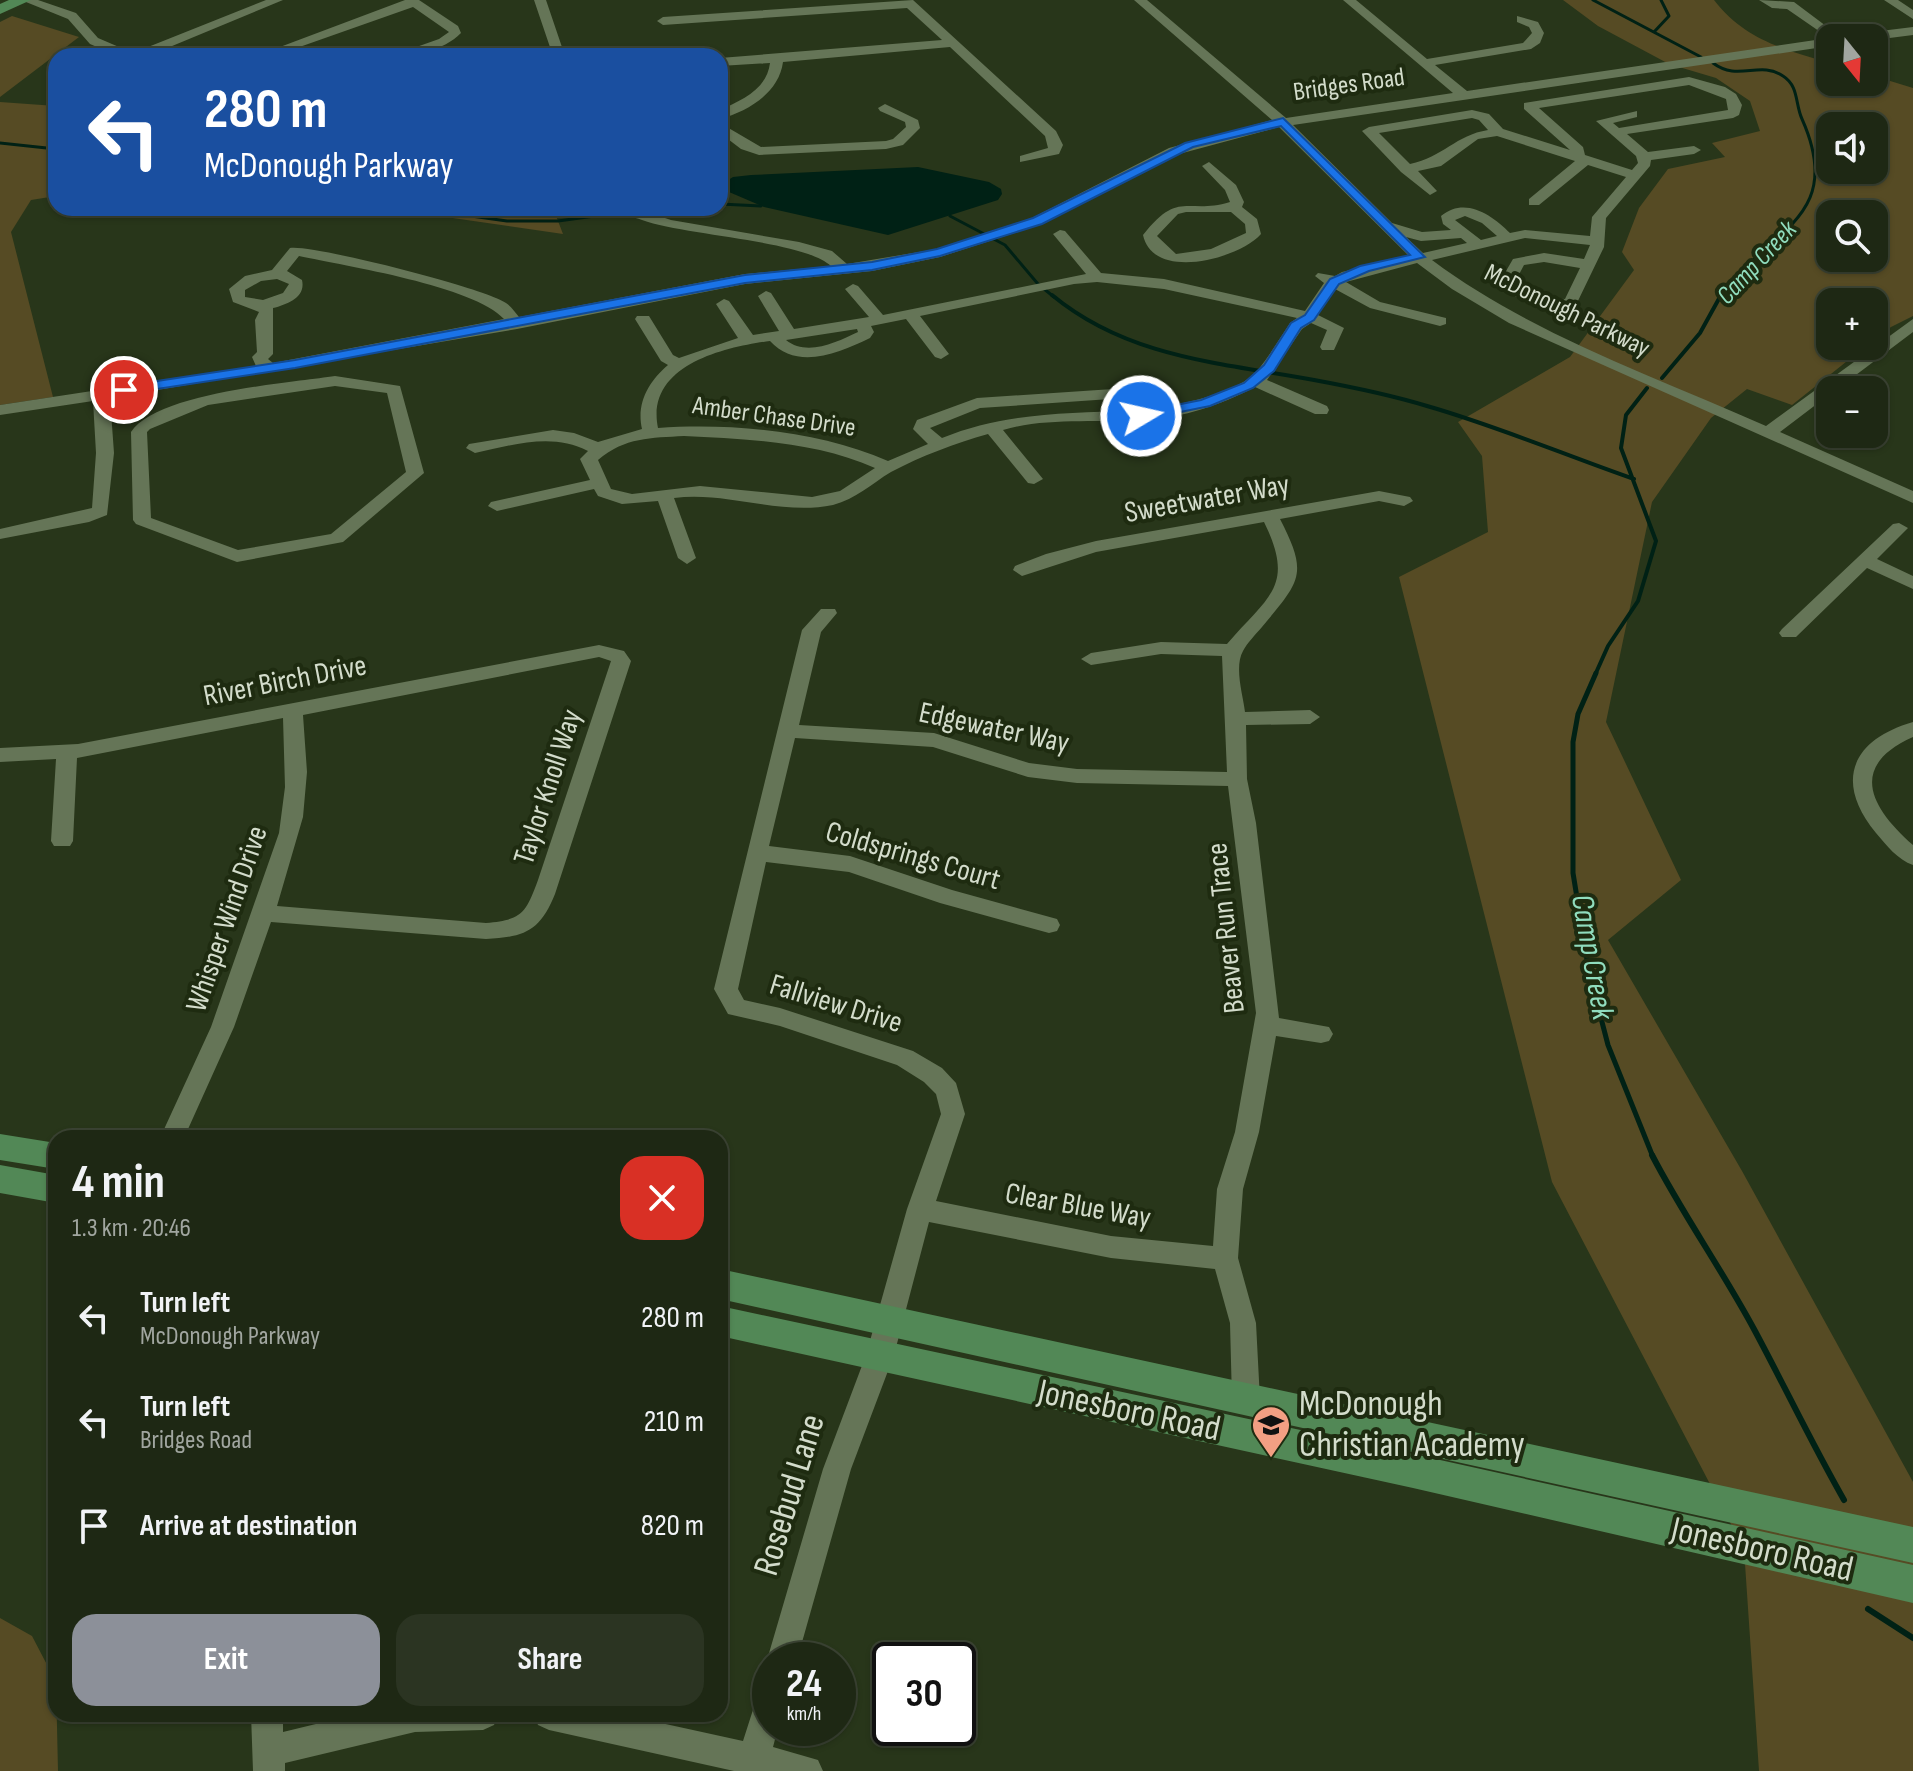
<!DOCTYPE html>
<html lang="en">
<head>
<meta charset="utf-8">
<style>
	:root { --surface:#1e2814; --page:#2b3422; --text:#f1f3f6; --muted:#a1a6a0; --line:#3c4434; --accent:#8c9099 }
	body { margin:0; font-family:"Sofia Sans Condensed",sans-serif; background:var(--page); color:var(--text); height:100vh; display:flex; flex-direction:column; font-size:30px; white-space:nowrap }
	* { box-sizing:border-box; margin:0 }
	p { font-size:26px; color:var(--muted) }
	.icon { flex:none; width:44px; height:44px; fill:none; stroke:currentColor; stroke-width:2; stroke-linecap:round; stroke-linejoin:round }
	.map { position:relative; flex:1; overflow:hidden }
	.drawer { position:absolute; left:48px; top:1130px; width:680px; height:592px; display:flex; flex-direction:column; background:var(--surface); border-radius:24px; box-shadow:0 2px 6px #0004,0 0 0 2px var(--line) }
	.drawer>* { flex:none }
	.hud { position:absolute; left:48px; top:48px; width:680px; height:168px; border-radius:24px; box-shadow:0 2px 6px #0004,0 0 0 2px var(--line); background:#1a4fa0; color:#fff; overflow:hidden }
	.needle { width:52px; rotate:162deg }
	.controls { position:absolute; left:1816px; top:24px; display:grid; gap:16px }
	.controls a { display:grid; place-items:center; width:72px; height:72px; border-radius:16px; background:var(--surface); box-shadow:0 2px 6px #0004,0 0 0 2px var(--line); font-size:40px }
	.speed { position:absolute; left:752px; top:1642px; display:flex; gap:16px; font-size:40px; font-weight:700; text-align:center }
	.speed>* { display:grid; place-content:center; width:104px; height:104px; border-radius:50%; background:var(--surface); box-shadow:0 2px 6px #0004,0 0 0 2px var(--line); line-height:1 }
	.speed small { font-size:20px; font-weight:400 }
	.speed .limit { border:4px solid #111; border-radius:12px; background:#fff; color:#111 }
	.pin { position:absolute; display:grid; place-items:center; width:68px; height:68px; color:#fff; margin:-34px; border:4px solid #fff; border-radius:50%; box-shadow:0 2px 8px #0007 }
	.me { position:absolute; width:88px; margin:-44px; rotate:81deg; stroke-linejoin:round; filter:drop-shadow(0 0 6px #0008) }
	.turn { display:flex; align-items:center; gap:28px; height:168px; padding:0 24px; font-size:36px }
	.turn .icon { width:104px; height:104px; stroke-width:2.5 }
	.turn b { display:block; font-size:56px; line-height:68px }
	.round { display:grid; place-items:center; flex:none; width:84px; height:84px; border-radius:24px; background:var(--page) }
	.summary { display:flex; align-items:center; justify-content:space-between; height:136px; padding:0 24px }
	h1 { font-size:48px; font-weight:700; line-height:60px }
	.action { display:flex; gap:16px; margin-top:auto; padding:16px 24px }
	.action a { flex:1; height:92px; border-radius:24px; background:var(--accent); color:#fff; font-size:32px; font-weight:700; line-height:92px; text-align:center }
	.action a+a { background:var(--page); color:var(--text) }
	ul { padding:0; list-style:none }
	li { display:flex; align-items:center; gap:24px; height:104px; padding:0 24px }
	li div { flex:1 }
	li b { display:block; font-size:30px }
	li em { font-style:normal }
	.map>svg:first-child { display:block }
</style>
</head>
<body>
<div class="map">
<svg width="1913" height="1771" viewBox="0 0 1913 1771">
	<rect width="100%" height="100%" fill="#28361a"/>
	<path fill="#564b24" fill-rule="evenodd" d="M 1563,0 L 1714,0 C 1745,40 1783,49 1830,63 L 1830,82 L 1874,82 L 1874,76 L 1913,88 L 1913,316 L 1891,327 L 1874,340 L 1874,302 L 1830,302 L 1830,346 L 1866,346 L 1792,405 L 1747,389 L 1711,418 L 1652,502 L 1606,722 L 1681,880 L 1608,940 L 1742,1171 L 1913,1482 L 1913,1771 L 1759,1771 L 1744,1549 L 1552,1182 L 1399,577 L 1488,532 L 1482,456 L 1458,422 L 1570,357 L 1634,270 L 1622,252 L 1639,208 L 1668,169 L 1725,157 L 1712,143 L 1760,131 L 1750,101 L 1716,78 L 1669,64 L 1598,26 ZM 1830,126 L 1874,126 L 1874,170 L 1830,170 ZM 1830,214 L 1874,214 L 1874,258 L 1830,258 Z
		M 12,16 L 79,37 L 0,97 L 0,22 Z
		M 0,102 L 56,106 L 56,196 L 31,200 L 11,232 L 53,397 L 0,405 Z
		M 383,208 L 553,208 L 563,234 Z
		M 0,1618 L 32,1636 L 56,1682 L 58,1771 L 0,1771 Z"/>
	<path fill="#002115" d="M 918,167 L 989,182 L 1001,189 L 1002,194 L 998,200 L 888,235 L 764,207 L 729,192 L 722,184 L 733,177 L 751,175 Z"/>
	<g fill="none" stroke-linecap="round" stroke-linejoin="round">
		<path stroke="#002115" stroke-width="3" d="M 1593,0 L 1701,57
			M 1654,32 L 1669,16 L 1661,0
			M 1713,63 C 1738,82 1760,60 1783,76 C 1799,86 1795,104 1802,119 C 1847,220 1766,230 1720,297
			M 0,143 L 56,149
			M 720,204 L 761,206
			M 414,208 L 507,221 L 558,221 L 624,212
			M 633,210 L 650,208
			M 950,216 L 1005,245 L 1038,284 L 1054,297"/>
		<path stroke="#002115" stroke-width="4" d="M 1052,295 C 1128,358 1221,363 1314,380 C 1352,387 1391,395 1427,406 C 1497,426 1565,455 1634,479
			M 1662,378 L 1700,333 L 1721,295
			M 1595,675 L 1608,646 L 1638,601 L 1656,541 L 1621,448 L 1626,415 L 1647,388"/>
		<path stroke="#002115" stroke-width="5" d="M 1596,673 L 1578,714 L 1573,742 L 1573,873 L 1589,972 L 1608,1045 L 1653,1157"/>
		<path stroke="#002115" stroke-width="6" d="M 1652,1155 C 1683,1215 1723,1271 1755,1331 C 1785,1387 1812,1444 1844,1500
			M 1868,1609 L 1913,1638"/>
		<path fill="#657557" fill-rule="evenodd" d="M 21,0 L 38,0 L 76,13 L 98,38 L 133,53 L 266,0 L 283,0 L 148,56 L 118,56 L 90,44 L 68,19 Z
			M 405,0 L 419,0 L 458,26 L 461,33 C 443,51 415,56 391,56 L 439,39 L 449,32 L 413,7 L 274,56 L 256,56 Z
			M 534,0 L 546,0 L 565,56 L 553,56 Z
			M 913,0 L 1056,131 L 1063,145 L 1059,154 L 1020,162 L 1020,156 L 1048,148 L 1045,136 L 950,47 L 783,62 C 779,93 748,111 720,119 L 720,110 C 742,100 767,89 770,63 L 720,66 L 720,58 L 942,40 L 907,8 L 663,25 L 657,21 L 663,17 Z
			M 1134,0 L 1147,0 L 1286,118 L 1453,93 L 1343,0 L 1356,0 L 1427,59 L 1523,43 L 1532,33 L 1529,27 L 1517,22 L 1517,16 L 1538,22 L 1544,33 L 1540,43 L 1531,49 L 1435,65 L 1467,91 L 1829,38 L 1787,9 L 1772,8 L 1759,0 L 1794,2 L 1842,38 L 1830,38 L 1830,46 L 1293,125 L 1392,223 L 1422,232 L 1451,230 L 1443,224 L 1441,216 C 1465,196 1492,215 1510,233 L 1525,230 L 1590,236 L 1592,217 L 1626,177 L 1588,165 L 1539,205 L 1529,205 L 1529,199 L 1575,161 L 1497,136 L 1478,139 L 1441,166 L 1418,171 L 1437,191 L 1430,195 L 1401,172 L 1362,131 L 1369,127 L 1472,110 L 1489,114 L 1503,129 L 1570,150 L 1524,109 L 1524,103 L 1689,77 L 1725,87 L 1736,94 L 1742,105 L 1739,115 L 1733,118 L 1627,134 L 1648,152 L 1694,146 L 1701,150 L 1694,154 L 1651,160 L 1650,166 L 1606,218 L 1604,247 L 1576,305 C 1550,312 1518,304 1499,283 L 1513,259 L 1544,253 L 1584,259 L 1590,245 L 1525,238 L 1432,260 C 1531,334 1654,376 1766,426 L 1913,319 L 1913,332 L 1836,390 L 1830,390 L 1830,394 L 1780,432 L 1913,491 L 1913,503 L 1509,323 L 1452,289 L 1417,263 L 1346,282 L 1380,302 L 1446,318 L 1446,324 L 1440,326 L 1370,308 L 1335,289 L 1318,315 L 1344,328 L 1334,350 L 1322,350 L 1320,347 L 1327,330 L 1311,323 L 1302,329 L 1267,380 L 1327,406 L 1329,410 L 1327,414 L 1315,414 L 1255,387 C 1221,405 1182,418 1144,420 C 1098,423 1047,417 1003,430 L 1043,479 L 1034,484 L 1028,483 L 988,434 C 956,443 921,456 891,472 C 871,484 856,499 833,505 C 780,516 727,491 674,498 L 696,558 L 687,564 L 678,558 L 658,501 L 622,504 L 598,496 L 594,489 L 497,511 L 488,506 L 491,502 L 590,480 L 580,459 L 588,451 C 552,432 513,445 475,453 L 466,448 L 469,444 L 553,430 L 574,433 L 598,442 L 642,429 C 636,403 649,381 668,365 L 661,361 L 635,319 L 637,316 L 649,316 L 673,355 L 679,358 L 738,338 L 716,304 L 724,299 L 729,301 L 753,335 L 779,331 L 758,296 L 766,291 L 771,293 L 794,329 L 869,317 L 845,289 L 853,284 L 858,286 L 883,315 L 1086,274 L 1053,234 L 1060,230 L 1065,231 L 1101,273 L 1164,279 L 1305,311 L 1324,283 L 1315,276 L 1318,273 L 1335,276 L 1342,272 L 1409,256 L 1279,127 L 1179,154 L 1042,224 L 940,257 L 872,271 L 745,284 L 517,329 L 110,398 L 114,453 L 107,515 L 89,522 L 0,539 L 0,529 L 92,508 L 96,453 L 93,401 L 0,415 L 0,405 L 256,366 L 252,357 L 257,352 L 255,320 L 259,312 L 233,302 L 229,289 L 245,276 L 272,270 L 290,248 C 312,244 488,289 506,303 C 511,306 515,312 519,317 L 745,274 L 831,266 C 802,240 687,236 642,220 C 633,217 621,214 614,208 L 635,208 L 671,220 L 799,242 L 832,251 L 847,264 L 937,249 L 1032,218 L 1169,148 L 1272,120 ZM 1689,85 L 1726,99 L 1728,110 L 1619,128 L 1613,123 L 1637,117 L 1637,111 L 1596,121 L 1636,156 L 1638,163 L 1632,170 L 1585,155 L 1583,147 L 1539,108 ZM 1472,118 L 1479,120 L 1488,130 C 1456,135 1443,157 1410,164 L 1379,133 ZM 1465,216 L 1482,223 L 1497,236 L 1481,240 L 1455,220 ZM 1406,237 L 1421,241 L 1461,238 L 1467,243 L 1423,253 ZM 299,256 C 346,266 474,286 504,319 L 273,363 L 268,359 L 273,354 L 273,308 C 288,304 306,297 302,280 L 287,271 ZM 1544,262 L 1580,268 L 1565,299 L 1543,297 L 1515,282 L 1524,265 ZM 277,279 L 289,284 L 283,293 L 263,300 L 245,297 L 245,290 L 261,281 ZM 1097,282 L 1164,289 L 1297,318 L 1290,323 C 1280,338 1270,355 1258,370 C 1238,394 1177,405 1147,410 L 1140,393 L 1128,388 L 977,398 L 917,420 L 913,429 L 928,444 L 888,461 C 819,431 733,423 658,428 C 645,365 725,347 770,341 C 797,371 839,353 870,338 L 874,332 L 871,326 L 906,319 L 935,357 L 941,359 L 949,354 L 920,316 L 1074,284 ZM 857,329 L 858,332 C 837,342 807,357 786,340 ZM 1125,398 L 1131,411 C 1065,413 1003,413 942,438 L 930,428 L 980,408 ZM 684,436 C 748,439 816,442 875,468 L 840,491 L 812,497 L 700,486 L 632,494 L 611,489 L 598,460 C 625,437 651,438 684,436 Z
			M 1884,0 L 1898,0 L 1913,10 L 1913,19 Z
			M 1913,27 L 1913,35 L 1874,40 L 1850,38 L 1856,34 Z
			M 885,104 L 918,120 L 920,128 L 903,145 L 886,149 L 759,155 L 741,149 L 720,133 L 720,123 L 761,147 L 886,141 L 893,139 L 906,127 L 905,122 L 880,111 L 878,108 Z
			M 1209,162 L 1236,185 L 1244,202 L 1242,207 L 1257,219 L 1261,234 C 1239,259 1153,282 1143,235 C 1179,189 1187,215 1230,202 L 1225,190 L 1202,166 ZM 1186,212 L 1231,212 L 1245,224 L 1246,233 L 1211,249 L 1176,254 L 1157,236 L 1178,214 Z
			M 335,376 L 400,386 L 424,473 L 343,542 L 237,562 L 136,524 L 133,520 L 131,432 C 157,393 288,383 335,376 ZM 335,386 L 387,393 L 406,472 L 331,534 L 238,550 L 151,518 L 147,432 L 150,429 L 208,405 Z
			M 1379,491 L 1410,497 L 1413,501 L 1404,506 L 1379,501 L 1280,519 C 1309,575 1300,581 1262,627 C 1256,634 1247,643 1243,651 C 1234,667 1243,695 1245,712 L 1310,710 L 1320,717 L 1310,724 L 1246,725 L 1247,779 L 1256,823 L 1279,1018 L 1329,1027 L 1333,1034 L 1329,1041 L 1321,1043 L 1276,1036 L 1259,1132 L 1243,1189 L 1238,1258 L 1256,1323 L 1260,1400 L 1256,1409 L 1246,1413 L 1236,1409 L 1232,1400 L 1230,1323 L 1215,1269 L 1111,1258 L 929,1222 L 894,1355 L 851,1469 L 797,1660 L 770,1660 L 770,1668 L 767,1660 L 823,1469 L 866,1355 L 907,1209 L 941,1114 L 936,1094 L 924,1082 L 897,1065 L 780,1026 L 728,1014 L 714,989 L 802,630 L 821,609 L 835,609 L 837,613 L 821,632 L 799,725 L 934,733 L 1029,763 L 1077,769 L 1227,772 L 1222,656 L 1161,654 L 1091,665 L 1081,659 L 1091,653 L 1161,642 L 1227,644 C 1268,596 1296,587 1264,522 L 1096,552 L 1022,576 L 1013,570 L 1015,566 L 1046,554 L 1096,541 ZM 795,738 L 933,747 L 1028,777 L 1077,783 L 1228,786 L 1256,1013 L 1235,1132 L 1217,1189 L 1213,1246 L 1111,1236 L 936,1201 L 965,1114 L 956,1083 L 942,1068 L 913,1051 L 780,1008 L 744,1000 L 738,989 L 766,862 L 849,872 L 940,903 L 1049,933 L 1057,931 L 1060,925 L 1057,919 L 952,890 L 850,856 L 769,846 Z
			M 1899,523 L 1908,528 L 1877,559 L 1913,576 L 1913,589 L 1867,568 L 1796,637 L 1782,637 L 1779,633 L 1782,629 L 1893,524 Z
			M 599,645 L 624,651 L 631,661 L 555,894 C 540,931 525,937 486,939 L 271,922 L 234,1027 L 184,1138 L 160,1138 L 211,1027 L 279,833 L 285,787 L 283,718 L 77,758 L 73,841 L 70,846 L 54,846 L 51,841 L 56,759 L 0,762 L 0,748 L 78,744 ZM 599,657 L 611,661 L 538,880 C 526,913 522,920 486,923 L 277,906 L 303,817 L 307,772 L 303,715 Z
			M 1913,722 L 1913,737 C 1848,766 1870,807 1913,845 L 1913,865 C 1898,860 1886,845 1876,833 C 1834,782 1851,740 1913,722 Z
			M 770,1686 L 770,1728 L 778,1728 L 773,1747 L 818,1760 L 823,1771 L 734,1771 L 549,1730 L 538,1725 L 533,1714 L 620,1714 L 743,1741 L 759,1691 Z
			M 251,1714 L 283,1714 L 283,1732 L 357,1714 L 499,1714 L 494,1725 L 483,1730 L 415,1732 L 285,1763 L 285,1771 L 253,1771 Z"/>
		<path fill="#528856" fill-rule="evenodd" d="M 9,0 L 31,0 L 0,14 L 0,4 Z
			M 0,1134 L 56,1143 L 56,1169 L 0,1160 Z
			M 0,1165 L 56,1175 L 56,1203 L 0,1193 Z
			M 720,1269 L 1913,1527 L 1913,1563 L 720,1299 Z
			M 720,1306 L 1413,1454 L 1913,1565 L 1913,1603 L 1413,1488 L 720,1336 Z"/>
	</g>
	<path fill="#1a73e8" stroke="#114b97" stroke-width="2" d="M 1283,118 L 1425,257 L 1369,271 L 1339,284 L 1314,320 L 1301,328 L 1274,371 L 1253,388 L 1210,406 L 1141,420 L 1134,416 L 1141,412 L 1201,400 L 1244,383 L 1264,365 L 1291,323 L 1305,315 L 1330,279 L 1360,266 L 1410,255 L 1281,126 L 1193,147 L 1042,224 L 940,256 L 872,270 L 745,283 L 295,368 L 124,394 L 117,390 L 124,386 L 295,360 L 745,275 L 872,262 L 937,249 L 1033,218 L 1185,143 Z"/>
	<defs>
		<symbol id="school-pin" viewBox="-11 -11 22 30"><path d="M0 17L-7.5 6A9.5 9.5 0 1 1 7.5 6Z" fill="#f39f83" stroke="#1e2b10"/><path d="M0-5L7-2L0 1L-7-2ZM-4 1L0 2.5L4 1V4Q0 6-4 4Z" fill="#111"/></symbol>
	</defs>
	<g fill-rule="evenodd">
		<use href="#school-pin" x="1249" y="1403" width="44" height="60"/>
	</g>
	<g text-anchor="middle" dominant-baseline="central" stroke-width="8" stroke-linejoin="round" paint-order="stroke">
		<g font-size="26" fill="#d3dccb" stroke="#1e2b10">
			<text transform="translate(1349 85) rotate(-8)">Bridges Road</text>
			<text transform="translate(1567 311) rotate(26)">McDonough Parkway</text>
			<text transform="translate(774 417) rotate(8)">Amber Chase Drive</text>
		</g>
		<g font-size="26" font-style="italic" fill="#90ddbe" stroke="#1e2b10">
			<text transform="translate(1757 263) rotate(-47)">Camp Creek</text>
		</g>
		<g font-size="30" fill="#d3dccb" stroke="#1e2b10">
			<text transform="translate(1207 499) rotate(-10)">Sweetwater Way</text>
			<text transform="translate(285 681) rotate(-11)">River Birch Drive</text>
			<text transform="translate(994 728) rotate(12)">Edgewater Way</text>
			<text transform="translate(548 787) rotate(-72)">Taylor Knoll Way</text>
			<text transform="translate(913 856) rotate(16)">Coldsprings Court</text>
			<text transform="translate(227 919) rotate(-71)">Whisper Wind Drive</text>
			<text transform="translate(1226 928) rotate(-96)">Beaver Run Trace</text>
			<text transform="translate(836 1004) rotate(17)">Fallview Drive</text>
			<text transform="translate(1078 1206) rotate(10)">Clear Blue Way</text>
		</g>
		<g font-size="32" font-style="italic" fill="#90ddbe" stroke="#1e2b10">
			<text transform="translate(1592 957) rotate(80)">Camp Creek</text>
		</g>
		<g font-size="36" fill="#d3dccb" stroke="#1e2b10" text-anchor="start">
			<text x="1299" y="1404">McDonough<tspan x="1299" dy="41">Christian Academy</tspan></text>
		</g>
		<g font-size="36" fill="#d3dccb" stroke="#1e2b10">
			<text transform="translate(1129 1411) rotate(12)">Jonesboro Road</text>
			<text transform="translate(790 1495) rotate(-73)">Rosebud Lane</text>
			<text transform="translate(1762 1550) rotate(13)">Jonesboro Road</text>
		</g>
	</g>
</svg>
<div class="controls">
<a><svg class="needle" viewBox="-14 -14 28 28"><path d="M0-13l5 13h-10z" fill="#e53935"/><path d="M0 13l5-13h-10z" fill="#a1a6a0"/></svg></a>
<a><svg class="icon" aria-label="sound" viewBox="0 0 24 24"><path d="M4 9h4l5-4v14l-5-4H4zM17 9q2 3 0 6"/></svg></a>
<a><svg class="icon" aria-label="search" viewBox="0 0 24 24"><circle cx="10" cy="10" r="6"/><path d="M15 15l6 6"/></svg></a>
<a>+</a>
<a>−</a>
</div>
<div class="speed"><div>24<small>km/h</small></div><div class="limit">30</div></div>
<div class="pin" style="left:124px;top:390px;background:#d93025"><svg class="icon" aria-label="arrive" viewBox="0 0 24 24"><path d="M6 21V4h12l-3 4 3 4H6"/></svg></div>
<svg class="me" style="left:1141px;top:416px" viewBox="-20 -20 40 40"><circle r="17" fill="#1a73e8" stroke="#fff" stroke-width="3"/><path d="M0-11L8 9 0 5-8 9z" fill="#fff"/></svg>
<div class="hud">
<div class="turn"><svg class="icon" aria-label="left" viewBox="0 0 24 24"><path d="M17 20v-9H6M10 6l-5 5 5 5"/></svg><div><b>280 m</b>McDonough Parkway</div></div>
</div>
<section class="drawer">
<div class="summary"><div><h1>4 min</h1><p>1.3 km · 20:46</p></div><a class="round" style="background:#d93025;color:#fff"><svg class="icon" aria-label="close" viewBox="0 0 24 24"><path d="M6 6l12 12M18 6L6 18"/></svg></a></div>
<ul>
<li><svg class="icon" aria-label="left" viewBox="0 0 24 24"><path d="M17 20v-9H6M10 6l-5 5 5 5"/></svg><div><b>Turn left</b><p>McDonough Parkway</p></div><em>280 m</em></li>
<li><svg class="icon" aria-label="left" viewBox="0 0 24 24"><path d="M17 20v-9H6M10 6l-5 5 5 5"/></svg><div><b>Turn left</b><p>Bridges Road</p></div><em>210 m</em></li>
<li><svg class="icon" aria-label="arrive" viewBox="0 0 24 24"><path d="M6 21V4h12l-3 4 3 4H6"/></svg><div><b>Arrive at destination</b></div><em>820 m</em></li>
</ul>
<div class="action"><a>Exit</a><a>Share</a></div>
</section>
</div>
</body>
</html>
